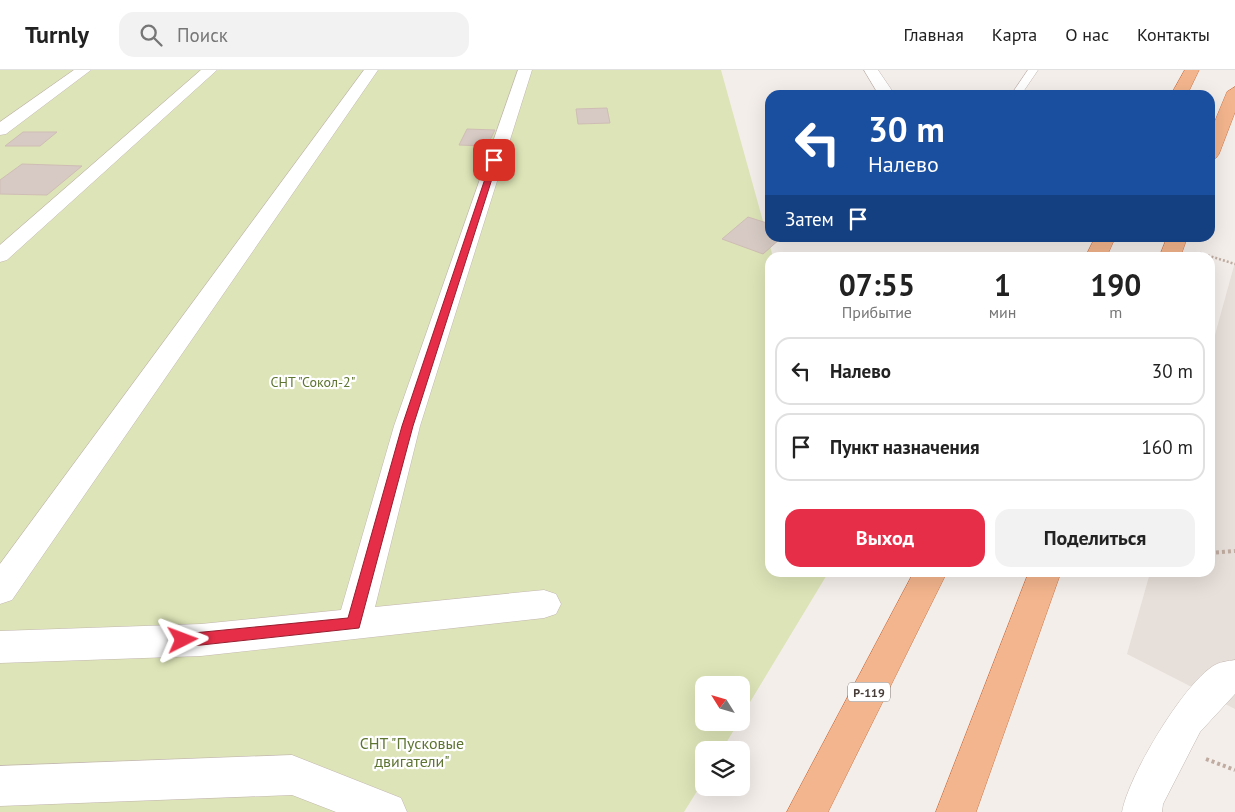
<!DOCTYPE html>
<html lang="ru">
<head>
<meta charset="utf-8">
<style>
	:root { --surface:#fff; --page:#f2f2f2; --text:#222; --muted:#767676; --line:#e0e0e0; --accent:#e72e48 }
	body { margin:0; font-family:"PT Sans",sans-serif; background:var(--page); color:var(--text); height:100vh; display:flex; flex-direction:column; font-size:19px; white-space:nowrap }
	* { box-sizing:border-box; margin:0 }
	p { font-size:16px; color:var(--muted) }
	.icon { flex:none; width:28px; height:28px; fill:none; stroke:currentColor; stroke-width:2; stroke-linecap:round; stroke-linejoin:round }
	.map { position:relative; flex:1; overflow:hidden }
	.sheet { position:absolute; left:765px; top:182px; width:450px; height:325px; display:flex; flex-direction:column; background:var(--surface); border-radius:15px; box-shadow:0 5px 20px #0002 }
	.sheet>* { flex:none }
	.hud { position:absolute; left:765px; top:20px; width:450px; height:152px; border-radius:15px; box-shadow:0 5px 20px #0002; background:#1a4fa0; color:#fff; overflow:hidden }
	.needle { width:32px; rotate:307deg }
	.controls { position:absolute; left:695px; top:606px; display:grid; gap:10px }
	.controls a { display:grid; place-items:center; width:55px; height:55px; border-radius:10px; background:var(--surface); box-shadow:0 5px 20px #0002; font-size:25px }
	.pin { position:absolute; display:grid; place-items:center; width:42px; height:42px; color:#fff; margin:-21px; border-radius:10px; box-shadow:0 2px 8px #0006 }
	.me { position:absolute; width:55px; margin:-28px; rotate:87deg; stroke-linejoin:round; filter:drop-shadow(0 0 4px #0008) }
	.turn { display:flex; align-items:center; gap:18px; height:105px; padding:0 20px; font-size:22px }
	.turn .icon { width:65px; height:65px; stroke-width:2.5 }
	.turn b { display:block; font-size:35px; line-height:42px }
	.then { display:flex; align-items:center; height:48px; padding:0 20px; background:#0003; gap:10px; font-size:19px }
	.eta { display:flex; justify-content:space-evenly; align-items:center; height:85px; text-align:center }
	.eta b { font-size:30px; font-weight:800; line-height:35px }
	.primary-button { display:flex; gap:10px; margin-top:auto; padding:10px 20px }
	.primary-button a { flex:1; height:58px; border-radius:15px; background:var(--accent); color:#fff; font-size:20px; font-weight:800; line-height:58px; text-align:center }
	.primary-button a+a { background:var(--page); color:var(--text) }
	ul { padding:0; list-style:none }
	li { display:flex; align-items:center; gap:15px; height:68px; margin:0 10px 8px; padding:0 10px; border:2px solid var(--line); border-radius:15px }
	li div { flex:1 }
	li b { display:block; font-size:19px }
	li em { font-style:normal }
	header { display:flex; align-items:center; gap:30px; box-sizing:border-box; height:70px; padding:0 25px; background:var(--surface); border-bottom:1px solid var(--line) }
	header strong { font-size:24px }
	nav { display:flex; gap:28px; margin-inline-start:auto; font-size:18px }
	.search { width:350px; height:45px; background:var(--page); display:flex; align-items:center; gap:12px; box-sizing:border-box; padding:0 18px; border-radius:15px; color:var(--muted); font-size:19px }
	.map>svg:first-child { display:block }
</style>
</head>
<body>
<header>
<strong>Turnly</strong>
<div class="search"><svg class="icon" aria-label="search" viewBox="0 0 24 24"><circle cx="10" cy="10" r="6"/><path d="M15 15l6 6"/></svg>Поиск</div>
<nav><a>Главная</a><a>Карта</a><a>О нас</a><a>Контакты</a></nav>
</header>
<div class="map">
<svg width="1235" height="742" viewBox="0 0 1235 742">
	<rect width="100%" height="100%" fill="#f4eeea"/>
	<path fill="#e7dfd9" d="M 1235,192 L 1235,639 L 1127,584 L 1150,503 L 1210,502 L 1210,283 Z"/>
	<path fill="#dde4b7" d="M 0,0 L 721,0 L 773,187 L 770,188 L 770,502 L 828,503 L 741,647 L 741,615 L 704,615 L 704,652 L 738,653 L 722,680 L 704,680 L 704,710 L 684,742 L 0,742 Z"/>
	<path fill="#d7cac4" stroke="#cfbdb5" d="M 607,38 L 610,53 L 578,54 L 576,39 Z
		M 467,59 L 495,60 L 487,76 L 459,75 Z
		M 23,62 L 57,62 L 40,76 L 5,76 Z
		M 22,94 L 82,96 L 47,125 L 0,124 L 0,110 Z
		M 748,147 L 770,154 L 770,168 L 781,168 L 763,184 L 722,169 Z"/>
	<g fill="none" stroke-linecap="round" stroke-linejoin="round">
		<defs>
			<path id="service" d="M 1028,0 L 1038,0 L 1021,25 L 1011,25 Z"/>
			<path id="minor" d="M 74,0 L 91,0 L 6,64 L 0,65 L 0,52 Z
				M 201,0 L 217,0 L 7,190 L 0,192 L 0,175 Z
				M 364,0 L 378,0 L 12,530 L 0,534 L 0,494 Z
				M 518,0 L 532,0 L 420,356 L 375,537 L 544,520 L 556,524 L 561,534 L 556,544 L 544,548 L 201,586 L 0,593 L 0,561 L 201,554 L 341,540 L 394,356 Z
				M 864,0 L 878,0 L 895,25 L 879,25 Z
				M 1235,590 L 1235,624 L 1200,662 L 1163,734 L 1162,742 L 1122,742 C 1128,707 1182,616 1213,596 C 1219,592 1228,591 1235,590 Z
				M 292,685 L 401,728 L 407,742 L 336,742 L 292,725 L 0,736 L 0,696 Z"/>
			<path id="trunk" d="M 1185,0 L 1199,0 L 1187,25 L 1171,25 Z
				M 1235,17 L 1235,42 L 1219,84 L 1216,88 L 1210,89 L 1210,63 L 1227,22 Z
				M 1095,168 L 1115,168 L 1106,188 L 1085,188 Z
				M 1167,168 L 1187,168 L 1180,188 L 1159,188 Z
				M 914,502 L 947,502 L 828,742 L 787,742 Z
				M 1029,502 L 1061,502 L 976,742 L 936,742 Z"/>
		</defs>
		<use href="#service" stroke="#c2b6b1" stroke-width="1"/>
		<use href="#minor" stroke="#c2b6b1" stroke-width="1"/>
		<use href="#trunk" stroke="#d07648" stroke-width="1"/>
		<path stroke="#bfaba0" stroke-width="2.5" stroke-dasharray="2 2" stroke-linecap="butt" d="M 1200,183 L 1235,194"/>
		<path stroke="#bfaba0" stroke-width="4" stroke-dasharray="3 3" stroke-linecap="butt" d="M 1210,483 L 1235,481
			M 1206,689 L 1235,700"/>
		<use href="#service" fill="#fff" fill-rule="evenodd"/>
		<use href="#minor" fill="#fff" fill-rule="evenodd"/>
		<use href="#trunk" fill="#f3b58d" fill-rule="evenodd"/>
	</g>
	<path fill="#e72e48" stroke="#961e2f" d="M 492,88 L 498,90 L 413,356 L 359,558 L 183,577 L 178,575 L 175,570 L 178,566 L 183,564 L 348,548 L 402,356 Z"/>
	<g text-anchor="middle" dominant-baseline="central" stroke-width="4.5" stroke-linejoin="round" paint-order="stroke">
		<rect fill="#fff" stroke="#7e7774" stroke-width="1" x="848" y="612.5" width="42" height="19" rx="4"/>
		<g font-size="12" font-weight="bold" fill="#473d39">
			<text x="869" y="622">Р-119</text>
		</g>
		<g font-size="14" fill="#5e7431" stroke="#fff">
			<text x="313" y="312">СНТ "Сокол-2"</text>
		</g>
		<g font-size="16" fill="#5e7431" stroke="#fff">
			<text x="412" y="673">СНТ "Пусковые<tspan x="412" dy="18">двигатели"</tspan></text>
		</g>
	</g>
</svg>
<div class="controls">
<a><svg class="needle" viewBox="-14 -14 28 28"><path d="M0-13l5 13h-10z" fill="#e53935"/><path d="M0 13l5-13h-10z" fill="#767676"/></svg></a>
<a><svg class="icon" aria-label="layers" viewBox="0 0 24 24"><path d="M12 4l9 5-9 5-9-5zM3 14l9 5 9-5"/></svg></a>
</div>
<div class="pin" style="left:494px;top:90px;background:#d93025"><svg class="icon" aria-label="arrive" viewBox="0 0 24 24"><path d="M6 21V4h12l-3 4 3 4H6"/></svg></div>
<svg class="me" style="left:183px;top:570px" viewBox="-20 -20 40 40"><path d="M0-17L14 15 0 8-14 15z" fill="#e72e48" stroke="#fff" stroke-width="4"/></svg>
<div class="hud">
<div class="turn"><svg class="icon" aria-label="left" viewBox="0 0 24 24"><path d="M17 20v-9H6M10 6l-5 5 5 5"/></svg><div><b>30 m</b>Налево</div></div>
<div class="then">Затем<svg class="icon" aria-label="arrive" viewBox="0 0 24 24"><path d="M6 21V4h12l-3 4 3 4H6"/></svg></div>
</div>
<section class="sheet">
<div class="eta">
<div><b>07:55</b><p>Прибытие</p></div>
<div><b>1</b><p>мин</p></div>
<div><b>190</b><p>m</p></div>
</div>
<ul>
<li><svg class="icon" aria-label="left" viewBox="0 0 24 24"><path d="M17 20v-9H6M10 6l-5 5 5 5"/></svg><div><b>Налево</b></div><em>30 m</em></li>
<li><svg class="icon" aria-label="arrive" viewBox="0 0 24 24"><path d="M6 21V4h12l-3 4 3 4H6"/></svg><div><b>Пункт назначения</b></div><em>160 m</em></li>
</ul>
<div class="primary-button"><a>Выход</a><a>Поделиться</a></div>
</section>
</div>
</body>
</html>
